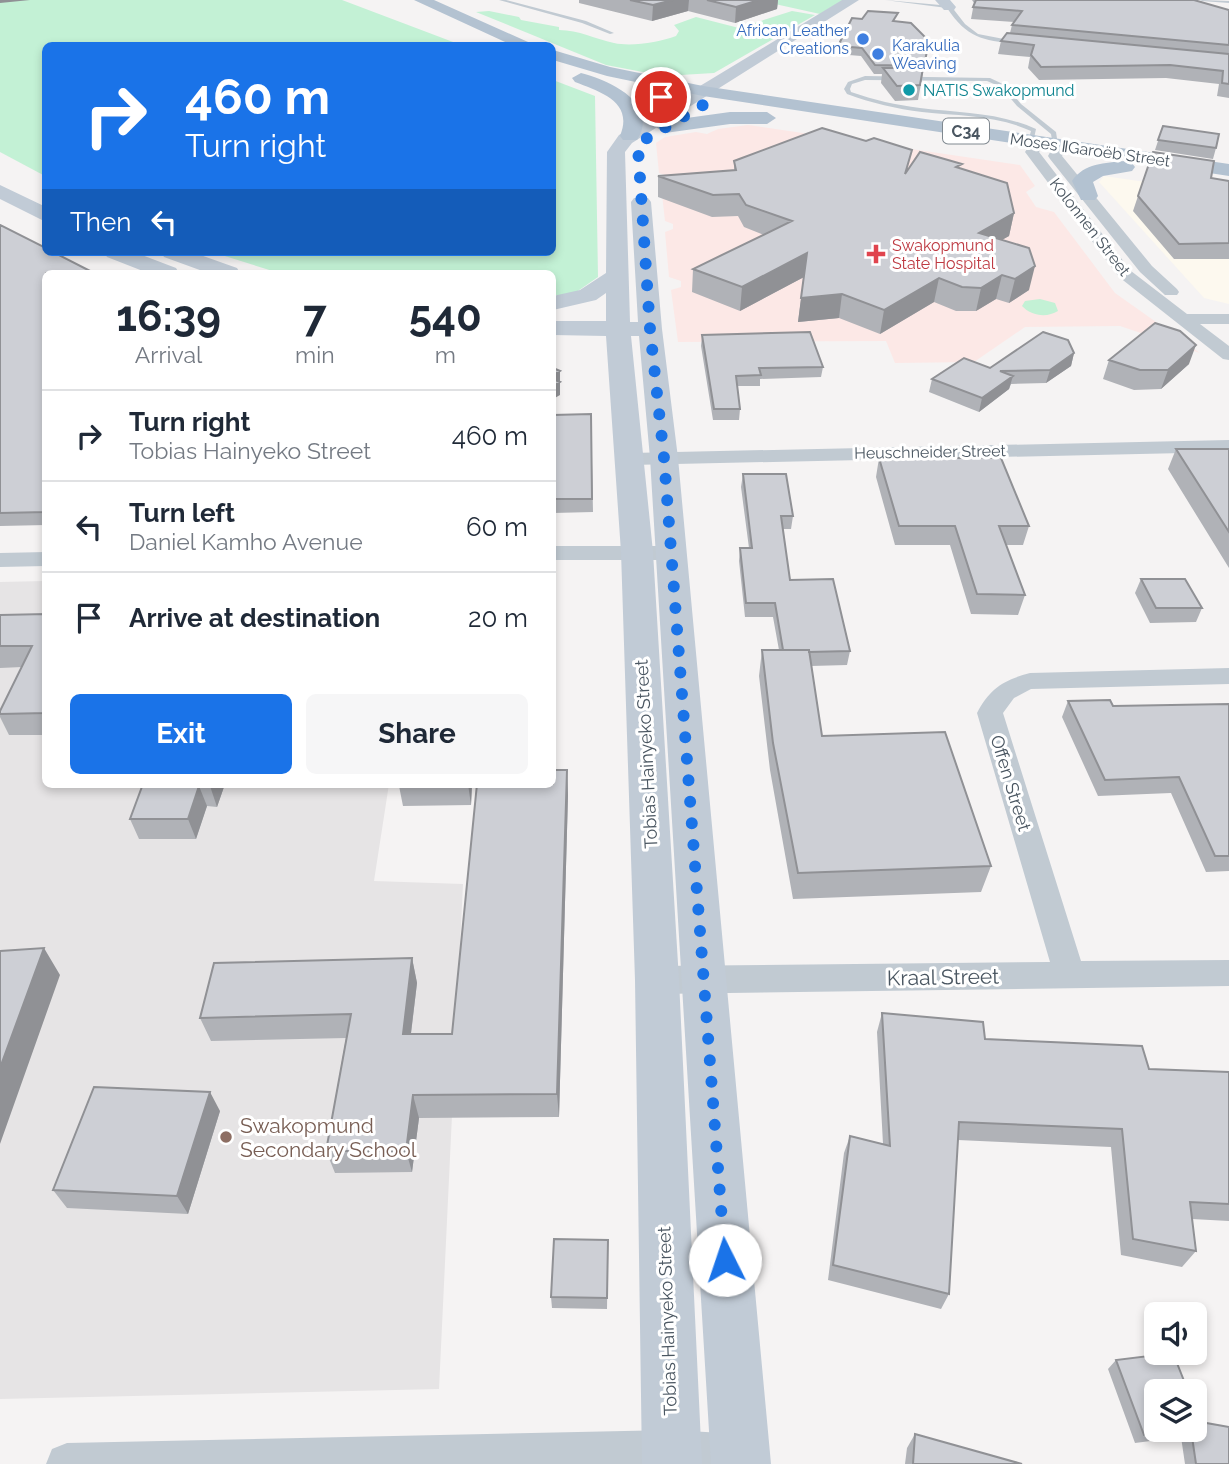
<!DOCTYPE html>
<html lang="en">
<head>
<meta charset="utf-8">
<style>
	:root { --surface:#fff; --page:#f6f6f7; --text:#1f2937; --muted:#747a83; --line:#e0e1e3; --accent:#1a73e8 }
	body { margin:0; font-family:Raleway,sans-serif; background:var(--page); color:var(--text); height:100vh; display:flex; flex-direction:column; font-size:26px; white-space:nowrap }
	* { box-sizing:border-box; margin:0 }
	p { font-size:23px; color:var(--muted) }
	.icon { flex:none; width:38px; height:38px; fill:none; stroke:currentColor; stroke-width:2; stroke-linecap:round; stroke-linejoin:round }
	.map { position:relative; flex:1; overflow:hidden }
	.drawer { position:absolute; left:42px; top:270px; width:514px; height:518px; display:flex; flex-direction:column; background:var(--surface); border-radius:10px; box-shadow:0 4px 10px #0003 }
	.drawer>* { flex:none }
	.guide { position:absolute; left:42px; top:42px; width:514px; height:214px; border-radius:10px; box-shadow:0 4px 10px #0003; background:#1a73e8; color:#fff; overflow:hidden }
	.controls { position:absolute; left:1144px; top:1302px; display:grid; gap:14px }
	.controls a { display:grid; place-items:center; width:63px; height:63px; border-radius:10px; background:var(--surface); box-shadow:0 4px 10px #0003; font-size:35px }
	.pin { position:absolute; display:grid; place-items:center; width:60px; height:60px; color:#fff; margin:-30px; border:4px solid #fff; border-radius:50%; box-shadow:0 2px 7px #0007 }
	.me { position:absolute; width:77px; margin:-38px; rotate:356deg; stroke-linejoin:round; filter:drop-shadow(0 0 5px #0008) }
	.turn { display:flex; align-items:center; gap:24px; height:147px; padding:0 28px; font-size:32px }
	.turn .icon { width:91px; height:91px; stroke-width:2.5 }
	.turn b { display:block; font-size:49px; line-height:60px }
	.then { display:flex; align-items:center; height:66px; padding:0 28px; background:#0003; gap:14px; font-size:26px }
	.eta { display:flex; justify-content:space-evenly; align-items:center; height:119px; text-align:center }
	.eta b { font-size:42px; font-weight:700; line-height:49px }
	.action { display:flex; gap:14px; margin-top:auto; padding:14px 28px }
	.action a { flex:1; height:80px; border-radius:10px; background:var(--accent); color:#fff; font-size:28px; font-weight:700; line-height:80px; text-align:center }
	.action a+a { background:var(--page); color:var(--text) }
	ul { padding:0; list-style:none }
	li { display:flex; align-items:center; gap:21px; height:91px; padding:0 28px; border-top:2px solid var(--line) }
	li div { flex:1 }
	li b { display:block; font-size:26px }
	li em { font-style:normal }
	.map>svg:first-child { display:block }
</style>
</head>
<body>
<div class="map">
<svg width="1229" height="1464" viewBox="0 0 1229 1464">
	<rect width="100%" height="100%" fill="#f5f3f3"/>
	<path fill="#fdf9ef" d="M 1104,176 L 1229,194 L 1229,304 L 1204,298 L 1099,182 Z"/>
	<path fill="#e6e4e5" d="M 45,581 L 46,784 L 389,784 L 374,881 L 463,884 L 439,1389 L 0,1399 L 0,582 Z"/>
	<path fill="#fce8e6" d="M 748,125 L 1020,165 L 1035,186 L 1026,192 L 1036,207 L 1054,212 L 1115,293 L 1200,353 L 1120,326 L 1025,327 L 974,362 L 895,363 L 886,341 L 678,342 L 671,290 L 681,287 L 681,281 L 669,277 L 665,232 L 673,229 L 673,224 L 665,221 L 661,185 L 668,176 L 659,173 L 656,143 L 665,137 L 696,132 L 707,134 L 718,129 Z"/>
	<path fill="#c3f1d5" d="M 0,0 L 342,0 L 461,45 L 46,46 L 45,176 L 0,152 Z
		M 771,0 L 843,0 L 820,14 L 766,2 Z
		M 489,11 L 519,17 L 521,20 L 559,27 L 559,30 C 579,30 595,39 614,43 C 632,47 659,42 676,36 L 679,31 L 674,25 L 696,17 L 739,28 L 792,11 L 815,15 L 714,73 L 664,76 L 606,65 L 476,12 Z
		M 553,80 L 595,96 L 598,277 L 572,295 L 553,295 L 553,273 L 279,273 L 212,252 L 553,252 Z
		M 1040,299 L 1055,303 L 1058,311 C 1047,318 1031,316 1022,306 L 1025,301 Z"/>
	<g fill="none" stroke-linecap="round" stroke-linejoin="round">
		<path fill="#c1cad2" fill-rule="evenodd" d="M 499,0 L 506,0 L 586,21 L 614,33 L 610,34 L 582,23 Z
			M 885,0 L 951,6 L 965,24 L 978,34 L 1019,42 L 1016,44 C 982,40 967,38 947,8 Z
			M 1200,0 L 1229,1 L 1229,3 L 1202,1 Z
			M 865,76 L 990,78 L 1005,85 L 1021,104 L 1056,132 L 1058,145 L 1053,146 L 1051,134 L 1017,106 L 1001,87 L 987,81 L 865,80 L 852,84 L 850,89 L 851,92 C 874,100 896,105 920,108 C 960,113 998,112 1036,129 L 1033,143 L 1028,142 L 1031,131 C 996,115 960,116 922,112 C 897,109 871,103 847,94 L 844,89 L 848,82 Z"/>
		<path fill="#c1cad2" fill-rule="evenodd" d="M 1038,139 L 1045,143 L 1039,152 L 1131,271 L 1187,314 L 1229,314 L 1229,324 L 1200,324 L 1229,346 L 1229,360 L 1223,359 L 1119,277 L 1025,152 L 1033,140 Z
			M 1060,142 L 1067,146 L 1062,156 L 1152,266 L 1177,289 L 1179,292 L 1177,295 L 1165,295 L 1140,272 L 1050,159 L 1048,156 L 1055,143 Z
			M 1229,440 L 1229,452 L 631,465 L 624,463 L 621,459 L 624,455 L 631,453 Z
			M 553,546 L 672,546 L 680,548 L 683,553 L 680,558 L 672,560 L 553,560 Z
			M 46,552 L 46,566 L 0,567 L 0,553 Z
			M 1229,668 L 1229,684 L 1031,689 L 1014,698 L 1003,713 L 1081,961 L 1229,960 L 1229,986 L 657,994 L 646,990 L 641,980 L 646,970 L 657,966 L 1050,962 L 977,713 C 990,688 1004,680 1030,673 Z
			M 671,1430 L 740,1434 L 755,1440 L 761,1455 L 757,1464 L 46,1464 L 52,1449 L 67,1443 Z"/>
		<path fill="#c1cbd6" fill-rule="evenodd" d="M 842,0 L 859,0 L 632,143 L 625,152 L 630,322 L 638,322 L 631,202 L 634,198 L 648,198 L 651,202 L 662,329 L 678,458 L 771,1464 L 711,1464 L 650,458 L 639,336 L 631,336 L 653,552 L 679,980 L 702,1464 L 642,1464 L 635,980 L 621,552 L 606,336 L 553,335 L 553,321 L 606,321 L 606,293 L 596,300 L 553,310 L 553,296 L 580,290 L 606,273 L 607,152 L 619,135 Z
			M 935,0 L 950,0 L 956,7 L 954,10 L 944,10 Z
			M 0,185 L 46,207 L 46,222 L 0,199 Z
			M 104,252 L 134,252 L 176,268 L 179,273 L 148,273 L 107,257 Z
			M 161,252 L 192,252 L 237,268 L 240,273 L 208,273 L 164,257 Z"/>
		<path fill="#b3c2d1" fill-rule="evenodd" d="M 414,0 L 434,0 L 537,46 L 514,46 Z
			M 553,50 L 610,67 L 703,86 L 1229,164 L 1229,176 L 703,96 L 607,76 L 553,60 Z
			M 581,73 C 610,80 660,104 637,140 L 623,140 L 620,136 C 634,102 601,92 575,82 L 572,78 Z
			M 730,112 L 767,112 L 776,118 L 767,124 L 730,124 L 665,133 L 656,127 L 665,121 Z
			M 1125,161 L 1132,163 L 1135,167 L 1132,171 L 1103,176 L 1093,182 L 1098,196 L 1095,200 L 1081,200 L 1072,181 C 1084,163 1105,163 1125,161 Z"/>
	</g>
	<path fill="#b0b2b7" d="M 579,0 L 778,0 L 777,9 L 735,23 L 688,11 L 652,21 L 579,3 Z
		M 972,0 L 1194,0 L 1229,10 L 1229,98 L 1217,96 L 1219,84 L 1166,78 L 1039,80 L 1028,68 L 1030,57 L 998,54 L 1001,41 L 1010,33 L 1012,25 L 1014,22 L 971,19 L 974,3 Z
		M 896,22 L 929,41 L 918,100 L 895,101 L 881,83 L 882,74 L 874,74 L 861,56 L 837,54 L 838,46 Z
		M 1163,126 L 1216,148 L 1213,159 L 1155,150 Z
		M 734,161 L 909,169 L 961,169 L 1014,213 L 1009,236 L 1001,240 L 1029,290 L 1009,303 L 996,299 L 976,311 L 956,311 L 934,302 L 880,334 L 839,318 L 798,322 L 804,277 L 740,311 L 692,292 L 693,269 L 764,235 L 744,227 L 738,216 L 712,217 L 658,197 L 658,176 L 734,170 Z
		M 1211,178 L 1229,181 L 1229,259 L 1174,259 L 1133,211 L 1138,196 Z
		M 0,225 L 46,273 L 46,525 L 0,526 Z
		M 702,335 L 823,367 L 821,377 L 760,379 L 760,386 L 737,386 L 740,409 L 739,420 L 713,420 L 701,346 Z
		M 1074,353 L 1071,366 L 1046,383 L 1011,384 L 1009,389 L 979,412 L 929,392 L 932,379 Z
		M 1109,360 L 1189,364 L 1161,389 L 1134,390 L 1103,379 Z
		M 591,414 L 593,512 L 553,513 L 553,415 Z
		M 1176,449 L 1229,449 L 1229,568 L 1168,469 Z
		M 879,458 L 1029,526 L 1023,545 L 1006,545 L 1025,595 L 1018,615 L 971,614 L 950,545 L 895,545 L 876,477 Z
		M 743,474 L 793,516 L 791,529 L 783,529 L 790,580 L 850,651 L 847,665 L 811,666 L 822,736 L 991,866 L 981,892 L 793,899 L 770,770 L 759,676 L 762,650 L 779,650 L 773,617 L 745,617 L 739,561 L 740,548 L 749,548 L 741,487 Z
		M 1141,579 L 1202,608 L 1196,622 L 1150,623 L 1135,593 Z
		M 46,614 L 46,735 L 9,735 L 0,717 L 0,711 L 22,667 L 0,668 L 0,615 Z
		M 1068,701 L 1113,706 L 1229,704 L 1229,871 L 1206,872 L 1171,793 L 1098,796 L 1062,717 Z
		M 567,770 L 568,795 L 559,1117 L 419,1118 L 412,1172 L 335,1173 L 326,1151 L 346,1038 L 211,1041 L 200,1018 L 412,958 L 417,983 L 411,1034 L 452,1034 Z
		M 143,784 L 225,784 L 217,807 L 207,806 L 196,839 L 139,839 L 130,819 Z
		M 472,784 L 471,805 L 403,806 L 399,786 Z
		M 882,1013 L 985,1039 L 1149,1069 L 1229,1072 L 1229,1221 L 1192,1219 L 1196,1251 L 1182,1267 L 1121,1255 L 1111,1147 L 958,1140 L 949,1294 L 941,1309 L 828,1280 L 844,1153 L 850,1136 L 883,1144 L 877,1032 Z
		M 220,1111 L 188,1214 L 67,1208 L 53,1190 Z
		M 608,1240 L 607,1309 L 552,1308 L 551,1297 Z
		M 1116,1360 L 1157,1430 L 1195,1430 L 1201,1422 L 1229,1464 L 1185,1464 L 1181,1437 L 1135,1443 L 1108,1369 Z
		M 915,1434 L 1022,1464 L 905,1464 L 907,1448 Z"/>
	<path fill="#909195" d="M 0,0 L 30,0 L 0,3 Z
		M 673,0 L 689,0 L 688,11 L 652,21 L 653,5 Z
		M 759,0 L 778,0 L 777,9 L 735,23 L 736,7 Z
		M 1014,213 L 1009,236 L 974,256 L 979,233 Z
		M 807,253 L 804,277 L 740,311 L 742,287 Z
		M 1035,266 L 1029,290 L 1009,303 L 1015,279 Z
		M 1002,275 L 996,299 L 976,311 L 981,288 Z
		M 939,278 L 934,302 L 880,334 L 884,310 Z
		M 842,294 L 839,318 L 798,322 L 801,298 Z
		M 1196,345 L 1189,364 L 1161,389 L 1168,370 Z
		M 1074,353 L 1071,366 L 1046,383 L 1050,370 Z
		M 560,371 L 560,395 L 553,399 L 553,375 Z
		M 1013,376 L 1009,389 L 979,412 L 982,398 Z
		M 567,770 L 568,795 L 559,1117 L 557,1094 Z
		M 211,784 L 225,784 L 217,807 L 210,786 Z
		M 468,784 L 472,784 L 471,805 Z
		M 199,786 L 207,806 L 196,839 L 188,819 Z
		M 44,948 L 60,975 L 0,1144 L 0,1068 Z
		M 412,958 L 417,983 L 408,1057 L 403,1034 Z
		M 210,1092 L 220,1111 L 188,1214 L 177,1196 Z
		M 413,1095 L 419,1118 L 412,1172 L 406,1151 Z"/>
	<path fill="#cdcfd5" stroke="#909195" stroke-width="2" d="M 630,0 L 673,0 L 653,5 Z
		M 707,0 L 759,0 L 736,7 Z
		M 976,0 L 1194,0 L 1229,10 L 1229,45 L 1012,25 L 1022,11 L 973,7 Z
		M 868,11 L 898,13 L 893,21 L 911,23 L 929,41 L 924,66 L 875,65 L 862,48 L 838,46 L 852,18 L 862,19 Z
		M 1007,33 L 1229,54 L 1229,84 L 1222,83 L 1223,71 L 1170,65 L 1041,67 L 1031,55 L 1034,45 L 1001,41 Z
		M 883,68 L 923,68 L 920,85 L 897,86 Z
		M 1163,126 L 1219,134 L 1216,148 L 1158,140 Z
		M 822,128 L 866,141 L 874,138 L 912,150 L 905,174 L 920,152 L 962,164 L 956,167 L 1007,183 L 1014,213 L 979,233 L 1029,248 L 1035,266 L 1015,279 L 1002,275 L 981,288 L 962,287 L 939,278 L 884,310 L 842,294 L 801,298 L 807,253 L 742,287 L 693,269 L 792,221 L 746,205 L 739,194 L 713,195 L 658,176 L 736,170 L 734,161 Z
		M 1153,152 L 1214,161 L 1211,178 L 1229,181 L 1229,243 L 1179,244 L 1138,196 Z
		M 0,225 L 46,248 L 46,252 L 53,252 L 94,273 L 46,273 L 46,512 L 0,513 Z
		M 1155,323 L 1180,331 L 1196,345 L 1168,370 L 1140,370 L 1109,360 Z
		M 810,332 L 823,367 L 759,368 L 761,375 L 736,376 L 740,409 L 714,409 L 702,335 Z
		M 1043,332 L 1068,340 L 1074,353 L 1050,370 L 1000,371 L 1013,376 L 982,398 L 932,379 L 964,358 L 990,368 Z
		M 553,368 L 560,371 L 553,375 Z
		M 553,379 L 560,382 L 553,386 Z
		M 591,414 L 592,499 L 553,499 L 553,415 Z
		M 1176,449 L 1229,449 L 1229,532 Z
		M 879,458 L 1001,458 L 1029,526 L 999,526 L 1025,595 L 977,594 L 955,526 L 899,526 Z
		M 743,474 L 786,474 L 793,516 L 781,516 L 790,580 L 833,579 L 850,651 L 809,652 L 809,650 L 783,650 L 775,603 L 746,603 L 740,548 L 752,548 Z
		M 1141,579 L 1185,579 L 1202,608 L 1156,608 Z
		M 46,614 L 46,713 L 0,714 L 0,711 L 32,646 L 0,646 L 0,615 Z
		M 762,650 L 809,650 L 822,736 L 945,732 L 991,866 L 798,873 L 773,743 Z
		M 1110,700 L 1113,706 L 1229,704 L 1229,856 L 1215,856 L 1179,777 L 1105,780 L 1068,701 Z
		M 553,770 L 567,770 L 557,1094 L 413,1095 L 406,1151 L 326,1151 L 351,1014 L 200,1018 L 214,963 L 412,958 L 403,1034 L 452,1034 L 477,784 L 553,784 Z
		M 143,784 L 211,784 L 210,786 L 199,786 L 188,819 L 130,819 Z
		M 400,784 L 468,784 L 399,786 Z
		M 44,948 L 0,1068 L 0,951 Z
		M 882,1013 L 983,1022 L 985,1039 L 1142,1046 L 1149,1069 L 1229,1072 L 1229,1204 L 1190,1202 L 1196,1251 L 1133,1239 L 1122,1129 L 959,1122 L 949,1294 L 833,1265 L 850,1136 L 890,1146 Z
		M 94,1087 L 210,1092 L 177,1196 L 53,1190 Z
		M 554,1239 L 608,1240 L 607,1298 L 551,1297 Z
		M 1173,1353 L 1188,1391 L 1157,1391 L 1157,1430 L 1186,1430 L 1144,1435 L 1116,1360 Z
		M 1195,1408 L 1201,1422 L 1229,1427 L 1229,1464 L 1196,1464 L 1191,1430 L 1195,1430 Z
		M 915,1434 L 1022,1464 L 913,1464 Z"/>
	<g fill="none" stroke-linecap="round" stroke-linejoin="round">
		<path stroke="#1a73e8" stroke-width="12" stroke-dasharray="0 21.6" d="M 661,97 L 703,105 L 642,141 L 638,148 L 650,329 L 664,458 L 725,1260"/>
	</g>
	<g fill="#3f7fe0" stroke="#fff" stroke-width="2.5">
		<circle cx="863" cy="39" r="7"/>
		<circle cx="878" cy="54" r="7"/>
	</g>
	<circle fill="#0f9aa8" stroke="#fff" stroke-width="2.5" cx="909" cy="90" r="7"/>
	<path fill="#e0444e" stroke="#fff" stroke-width="2.5" d="M872.5 243.5h7v7h7v7h-7v7h-7v-7h-7v-7h7z"/>
	<circle fill="#8d6e63" stroke="#fff" stroke-width="2.5" cx="226" cy="1137" r="7"/>
	<g text-anchor="middle" dominant-baseline="central" stroke-width="6" stroke-linejoin="round" paint-order="stroke">
		<g font-size="16" fill="#366cbe" stroke="#fff" text-anchor="end">
			<text x="849" y="30">African Leather<tspan x="849" dy="18">Creations</tspan></text>
			<text x="892" y="45" text-anchor="start">Karakulia<tspan x="892" dy="18">Weaving</tspan></text>
		</g>
		<g font-size="16" fill="#0d838f" stroke="#fff" text-anchor="start">
			<text x="923" y="90">NATIS Swakopmund</text>
		</g>
		<rect fill="#fff" stroke="#808990" stroke-width="2" x="943" y="118.5" width="46" height="25" rx="5"/>
		<g font-size="16" font-weight="bold" fill="#4a5661">
			<text x="966" y="131">C34</text>
		</g>
		<g font-size="16" fill="#4a5661" stroke="#fff">
			<text transform="translate(1090 150) rotate(8)">Moses ǁGaroëb Street</text>
			<text transform="translate(1090 227) rotate(52)">Kolonnen Street</text>
			<text transform="translate(930 452) rotate(-1)">Heuschneider Street</text>
		</g>
		<g font-size="16" fill="#be3a42" stroke="#fff" text-anchor="start">
			<text x="892" y="245">Swakopmund<tspan x="892" dy="18">State Hospital</tspan></text>
		</g>
		<g font-size="18" fill="#4a5661" stroke="#fff">
			<text transform="translate(646 754) rotate(-93)">Tobias Hainyeko Street</text>
			<text transform="translate(1011 783) rotate(73)">Offen Street</text>
			<text transform="translate(667 1321) rotate(-92)">Tobias Hainyeko Street</text>
		</g>
		<g font-size="21" fill="#4a5661" stroke="#fff">
			<text transform="translate(943 977) rotate(-1)">Kraal Street</text>
		</g>
		<g font-size="21" fill="#785e54" stroke="#fff" text-anchor="start">
			<text x="240" y="1125">Swakopmund<tspan x="240" dy="24">Secondary School</tspan></text>
		</g>
	</g>
</svg>
<div class="controls">
<a><svg class="icon" aria-label="sound" viewBox="0 0 24 24"><path d="M4 9h4l5-4v14l-5-4H4zM17 9q2 3 0 6"/></svg></a>
<a><svg class="icon" aria-label="layers" viewBox="0 0 24 24"><path d="M12 4l9 5-9 5-9-5zM3 14l9 5 9-5"/></svg></a>
</div>
<div class="pin" style="left:661px;top:97px;background:#d93025"><svg class="icon" aria-label="arrive" viewBox="0 0 24 24"><path d="M6 21V4h12l-3 4 3 4H6"/></svg></div>
<svg class="me" style="left:725px;top:1260px" viewBox="-20 -20 40 40"><circle r="19" fill="#fff"/><path d="M0-13L10 11 0 6-10 11z" fill="#1a73e8"/></svg>
<div class="guide">
<div class="turn"><svg class="icon" aria-label="right" viewBox="0 0 24 24"><path d="M7 20v-9h11M14 6l5 5-5 5"/></svg><div><b>460 m</b>Turn right</div></div>
<div class="then">Then<svg class="icon" aria-label="left" viewBox="0 0 24 24"><path d="M17 20v-9H6M10 6l-5 5 5 5"/></svg></div>
</div>
<section class="drawer">
<div class="eta">
<div><b>16:39</b><p>Arrival</p></div>
<div><b>7</b><p>min</p></div>
<div><b>540</b><p>m</p></div>
</div>
<ul>
<li><svg class="icon" aria-label="right" viewBox="0 0 24 24"><path d="M7 20v-9h11M14 6l5 5-5 5"/></svg><div><b>Turn right</b><p>Tobias Hainyeko Street</p></div><em>460 m</em></li>
<li><svg class="icon" aria-label="left" viewBox="0 0 24 24"><path d="M17 20v-9H6M10 6l-5 5 5 5"/></svg><div><b>Turn left</b><p>Daniel Kamho Avenue</p></div><em>60 m</em></li>
<li><svg class="icon" aria-label="arrive" viewBox="0 0 24 24"><path d="M6 21V4h12l-3 4 3 4H6"/></svg><div><b>Arrive at destination</b></div><em>20 m</em></li>
</ul>
<div class="action"><a>Exit</a><a>Share</a></div>
</section>
</div>
</body>
</html>
